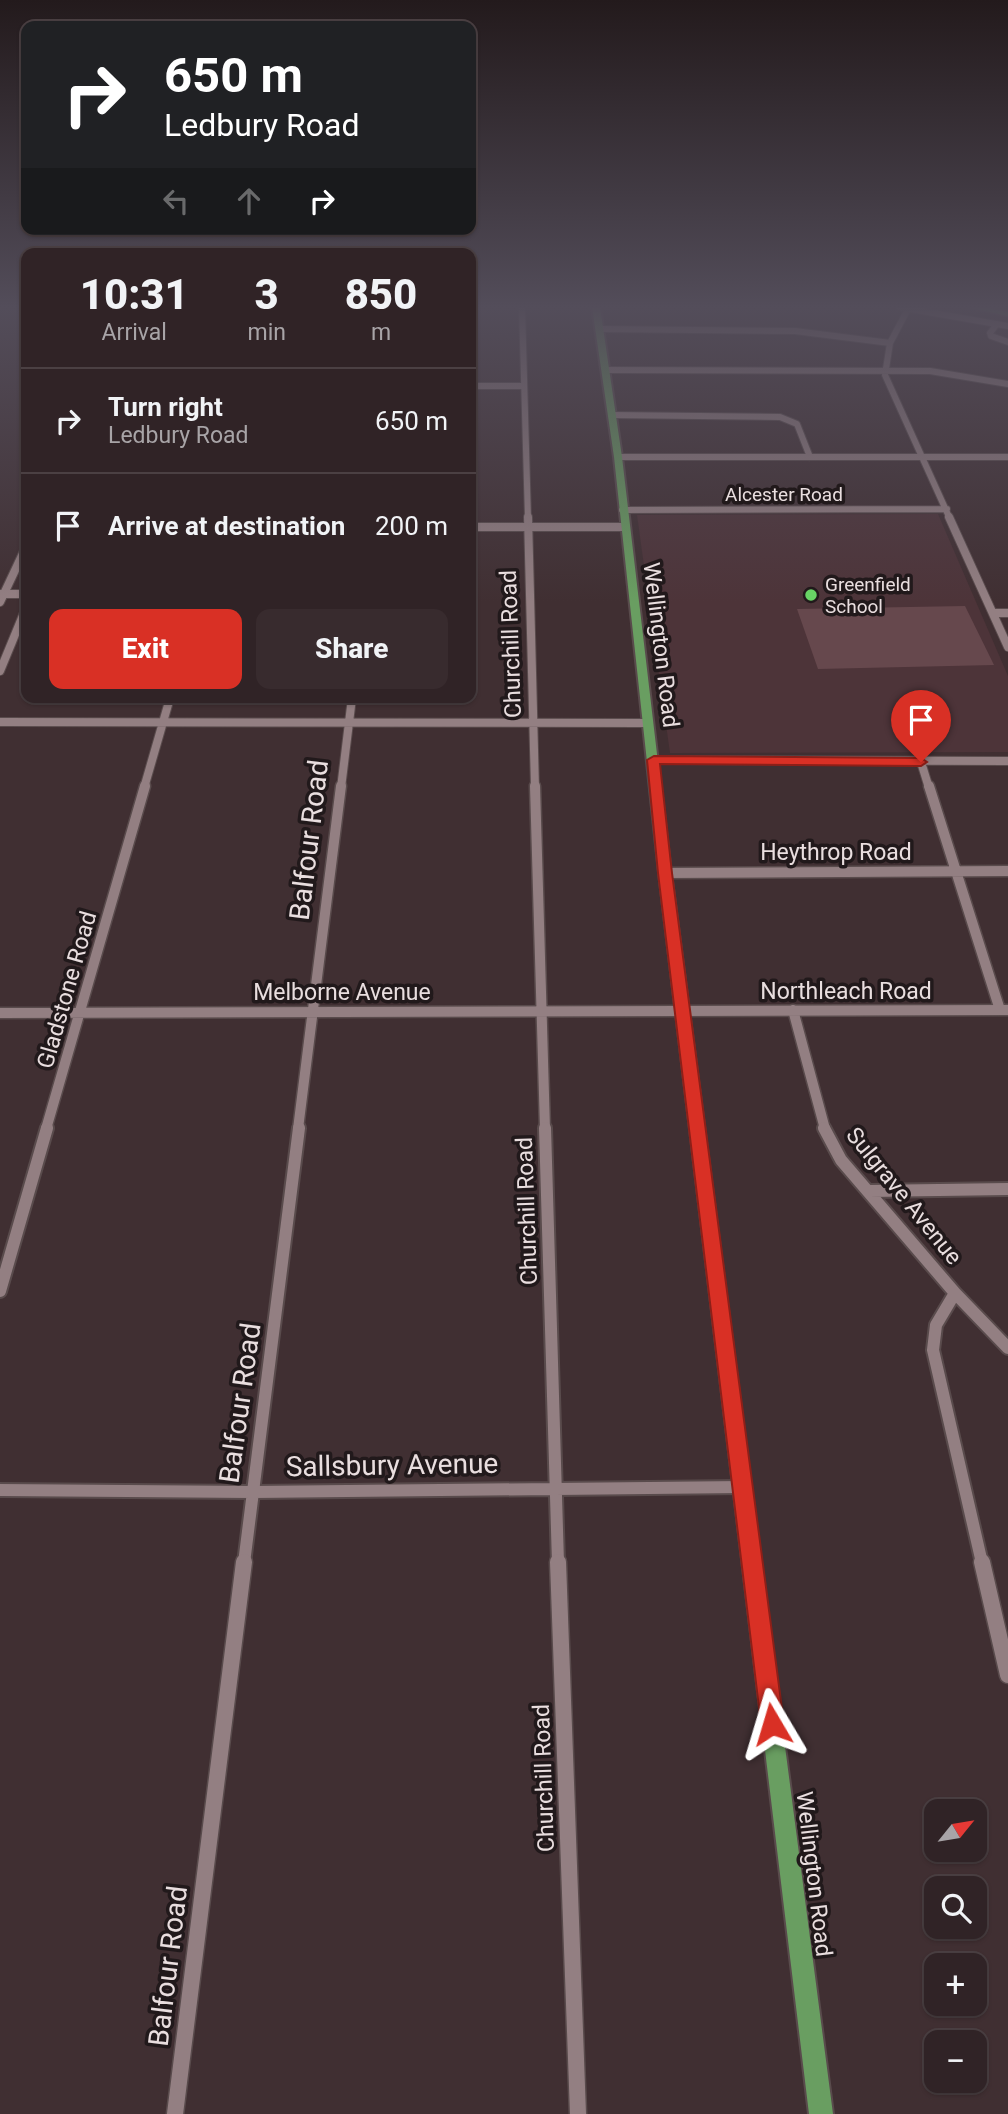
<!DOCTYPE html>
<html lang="en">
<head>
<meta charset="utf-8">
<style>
	:root { --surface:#302326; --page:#382b2e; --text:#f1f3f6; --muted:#a8a4a7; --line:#4b4043; --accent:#d93025 }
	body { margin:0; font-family:Roboto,sans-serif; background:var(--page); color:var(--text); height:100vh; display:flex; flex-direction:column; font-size:26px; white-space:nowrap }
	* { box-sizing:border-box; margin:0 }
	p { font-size:23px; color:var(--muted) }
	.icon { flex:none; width:38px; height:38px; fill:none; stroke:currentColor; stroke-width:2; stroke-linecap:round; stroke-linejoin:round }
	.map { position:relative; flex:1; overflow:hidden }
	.sheet { position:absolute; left:21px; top:248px; width:455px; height:455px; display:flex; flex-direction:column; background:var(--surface); border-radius:14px; box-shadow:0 2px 5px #0004,0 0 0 2px var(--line) }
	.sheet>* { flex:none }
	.banner { position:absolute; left:21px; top:21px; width:455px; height:214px; border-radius:14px; box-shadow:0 2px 5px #0004,0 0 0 2px var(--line); background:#202124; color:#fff; overflow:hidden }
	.needle { width:46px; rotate:60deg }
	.buttons { position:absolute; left:924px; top:1799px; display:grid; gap:14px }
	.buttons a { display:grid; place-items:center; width:63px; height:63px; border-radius:14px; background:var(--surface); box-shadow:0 2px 5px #0004,0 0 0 2px var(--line); font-size:35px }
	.pin { position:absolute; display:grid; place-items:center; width:60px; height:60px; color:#fff; margin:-72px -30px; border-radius:50% 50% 50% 0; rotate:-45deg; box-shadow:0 0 7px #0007 }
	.pin .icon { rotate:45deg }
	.me { position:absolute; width:77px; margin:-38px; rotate:353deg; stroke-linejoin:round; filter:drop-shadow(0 0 5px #0008) }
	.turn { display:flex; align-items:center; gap:24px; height:147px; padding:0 28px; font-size:32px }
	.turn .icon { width:91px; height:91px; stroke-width:2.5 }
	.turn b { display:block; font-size:49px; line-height:60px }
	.lanes { display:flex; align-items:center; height:66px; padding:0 28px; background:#0003; justify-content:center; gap:35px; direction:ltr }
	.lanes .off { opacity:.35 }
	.eta { display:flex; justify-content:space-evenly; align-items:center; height:119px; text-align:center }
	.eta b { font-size:42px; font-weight:800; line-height:49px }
	.button { display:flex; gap:14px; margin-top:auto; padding:14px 28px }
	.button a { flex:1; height:80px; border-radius:14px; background:var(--accent); color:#fff; font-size:28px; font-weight:800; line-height:80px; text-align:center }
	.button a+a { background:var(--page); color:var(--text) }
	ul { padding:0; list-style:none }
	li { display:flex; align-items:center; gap:21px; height:105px; padding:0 28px; border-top:2px solid var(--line) }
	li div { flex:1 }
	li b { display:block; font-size:26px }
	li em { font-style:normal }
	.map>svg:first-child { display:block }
</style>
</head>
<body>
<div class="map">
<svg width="1008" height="2114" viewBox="0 0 1008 2114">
	<rect width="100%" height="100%" fill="#402f32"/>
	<path fill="#4d3439" d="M 938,514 L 1008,676 L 1008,752 L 670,753 L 637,515 Z"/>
	<path fill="#66484d" d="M 965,606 L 994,665 L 818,669 L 797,609 Z"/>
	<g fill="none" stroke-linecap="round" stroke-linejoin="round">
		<defs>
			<path id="minor-far4" d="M 522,307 L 528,519
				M 899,307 L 1008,326
				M 909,307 L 890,343 L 885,375 L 950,519
				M 997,324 L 990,333 L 991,336 L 1008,342
				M 600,329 L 795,331 L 890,343
				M 605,370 L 930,371 L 1008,384
				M 471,386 L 523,386
				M 611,415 L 780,417 L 797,424 L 810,457
				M 618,457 L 1008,457
				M 622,510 L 947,509"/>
			<path id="minor-far3" d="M 528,517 L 535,788
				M 949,517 L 1008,647
				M 471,527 L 624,527
				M 0,594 L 26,594
				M 0,602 L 26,547
				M 993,613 L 1008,613
				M 0,671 L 26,608
				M 0,722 L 647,723
				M 654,760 L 1008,761
				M 921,762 L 929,788
				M 144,788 L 170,698
				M 341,788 L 352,698"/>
			<path id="minor-far2" d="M 535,786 L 545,1129
				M 929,786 L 1000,1010
				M 665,873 L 1008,871
				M 793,1010 L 825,1129
				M 0,1013 L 1008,1010
				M 46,1129 L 145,786
				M 298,1129 L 341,786"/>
			<path id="minor-far1" d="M 545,1128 L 558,1563
				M 824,1128 L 841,1160 L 955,1293 L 1008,1348
				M 869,1191 L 1008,1189
				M 0,1291 L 47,1128
				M 955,1293 L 936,1325 L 933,1350 L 982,1563
				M 0,1490 L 252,1492 L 743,1487
				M 244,1563 L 299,1128"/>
			<path id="minor" d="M 558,1562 L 578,2114
				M 982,1562 L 1008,1675
				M 175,2114 L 244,1562"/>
			<path id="major" d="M 592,307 L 600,307 L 622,457 L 671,873 L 833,2114 L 809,2114 L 659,873 L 614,457 Z"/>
			<path id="highway" d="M 967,307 L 981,307 L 1008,312 L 1008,316 Z"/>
		</defs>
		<use href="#minor-far4" stroke="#594b4c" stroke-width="8"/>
		<use href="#minor-far3" stroke="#594b4c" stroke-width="10"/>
		<use href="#minor-far2" stroke="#594b4c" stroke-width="13"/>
		<use href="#minor-far1" stroke="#594b4c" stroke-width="16"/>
		<use href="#minor" stroke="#594b4c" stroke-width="19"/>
		<use href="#major" stroke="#594b4c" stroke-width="4"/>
		<use href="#highway" stroke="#594b4c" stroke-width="3"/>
		<use href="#minor-far4" stroke="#937f82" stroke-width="6"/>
		<use href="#minor-far3" stroke="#937f82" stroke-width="8"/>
		<use href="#minor-far2" stroke="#937f82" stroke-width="10"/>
		<use href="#minor-far1" stroke="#937f82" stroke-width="12"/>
		<use href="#minor" stroke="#937f82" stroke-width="16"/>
		<use href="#major" fill="#699e61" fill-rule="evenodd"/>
		<use href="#highway" fill="#4db24b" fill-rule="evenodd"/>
	</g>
	<linearGradient id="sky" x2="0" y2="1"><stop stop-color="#231a1c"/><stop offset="0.51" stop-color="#534d5a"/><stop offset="1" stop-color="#534d5a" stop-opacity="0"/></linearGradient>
	<rect width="1008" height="602" fill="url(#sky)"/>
	<path fill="#d93025" stroke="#8d1f18" stroke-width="2" d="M 654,756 L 921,758 L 927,762 L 921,766 L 660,764 L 672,873 L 784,1724 L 780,1733 L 772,1736 L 764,1733 L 761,1724 L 658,873 L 647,760 Z"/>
	<circle fill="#68d465" stroke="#21191b" stroke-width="2.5" cx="811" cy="595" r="7"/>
	<g text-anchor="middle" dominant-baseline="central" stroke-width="7" stroke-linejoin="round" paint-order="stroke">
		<g font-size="19" fill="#e9dedf" stroke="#21191b">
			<text x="784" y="494">Alcester Road</text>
		</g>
		<g font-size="19" fill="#e9dedf" stroke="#21191b" text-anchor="start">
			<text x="825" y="584">Greenfield<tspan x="825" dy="22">School</tspan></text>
		</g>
		<g font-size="23" fill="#e9dedf" stroke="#21191b">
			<text transform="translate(511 644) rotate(-92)">Churchill Road</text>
			<text transform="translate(661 645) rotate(83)">Wellington Road</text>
			<text x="836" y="852">Heythrop Road</text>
			<text transform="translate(67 990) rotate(-74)">Gladstone Road</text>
			<text x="846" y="991">Northleach Road</text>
			<text x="342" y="992">Melborne Avenue</text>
			<text transform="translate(904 1196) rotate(51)">Sulgrave Avenue</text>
			<text transform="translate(527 1211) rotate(-92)">Churchill Road</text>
			<text transform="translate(544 1778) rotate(-92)">Churchill Road</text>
			<text transform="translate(814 1874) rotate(83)">Wellington Road</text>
		</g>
		<g font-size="28" fill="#e9dedf" stroke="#21191b">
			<text transform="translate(309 840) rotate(-83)">Balfour Road</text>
			<text transform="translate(240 1403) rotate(-82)">Balfour Road</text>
			<text transform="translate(392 1465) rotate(-1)">Sallsbury Avenue</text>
			<text transform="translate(168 1966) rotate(-83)">Balfour Road</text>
		</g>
	</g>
</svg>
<div class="buttons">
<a><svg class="needle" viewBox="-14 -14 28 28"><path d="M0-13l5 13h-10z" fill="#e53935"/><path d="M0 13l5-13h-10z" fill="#a8a4a7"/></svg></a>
<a><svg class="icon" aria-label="search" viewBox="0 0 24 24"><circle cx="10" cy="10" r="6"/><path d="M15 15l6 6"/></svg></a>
<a>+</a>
<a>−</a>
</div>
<div class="pin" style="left:921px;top:762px;background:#d93025"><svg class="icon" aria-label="arrive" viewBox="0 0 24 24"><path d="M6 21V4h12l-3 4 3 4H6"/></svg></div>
<svg class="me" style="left:772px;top:1724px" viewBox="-20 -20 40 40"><path d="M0-17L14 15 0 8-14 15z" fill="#d93025" stroke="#fff" stroke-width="4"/></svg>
<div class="banner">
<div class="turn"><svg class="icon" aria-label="right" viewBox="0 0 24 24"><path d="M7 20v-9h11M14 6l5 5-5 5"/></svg><div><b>650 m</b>Ledbury Road</div></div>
<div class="lanes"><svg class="icon off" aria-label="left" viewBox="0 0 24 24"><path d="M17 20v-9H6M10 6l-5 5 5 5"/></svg><svg class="icon off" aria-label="ahead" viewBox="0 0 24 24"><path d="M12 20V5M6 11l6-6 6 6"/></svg><svg class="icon" aria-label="right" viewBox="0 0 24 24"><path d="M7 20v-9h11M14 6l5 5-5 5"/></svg></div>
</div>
<section class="sheet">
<div class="eta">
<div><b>10:31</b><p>Arrival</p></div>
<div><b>3</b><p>min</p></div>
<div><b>850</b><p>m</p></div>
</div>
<ul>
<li><svg class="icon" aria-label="right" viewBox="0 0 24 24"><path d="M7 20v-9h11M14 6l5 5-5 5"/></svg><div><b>Turn right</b><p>Ledbury Road</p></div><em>650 m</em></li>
<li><svg class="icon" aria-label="arrive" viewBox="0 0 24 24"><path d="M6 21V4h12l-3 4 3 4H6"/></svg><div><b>Arrive at destination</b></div><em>200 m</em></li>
</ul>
<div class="button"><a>Exit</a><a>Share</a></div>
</section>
</div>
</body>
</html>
